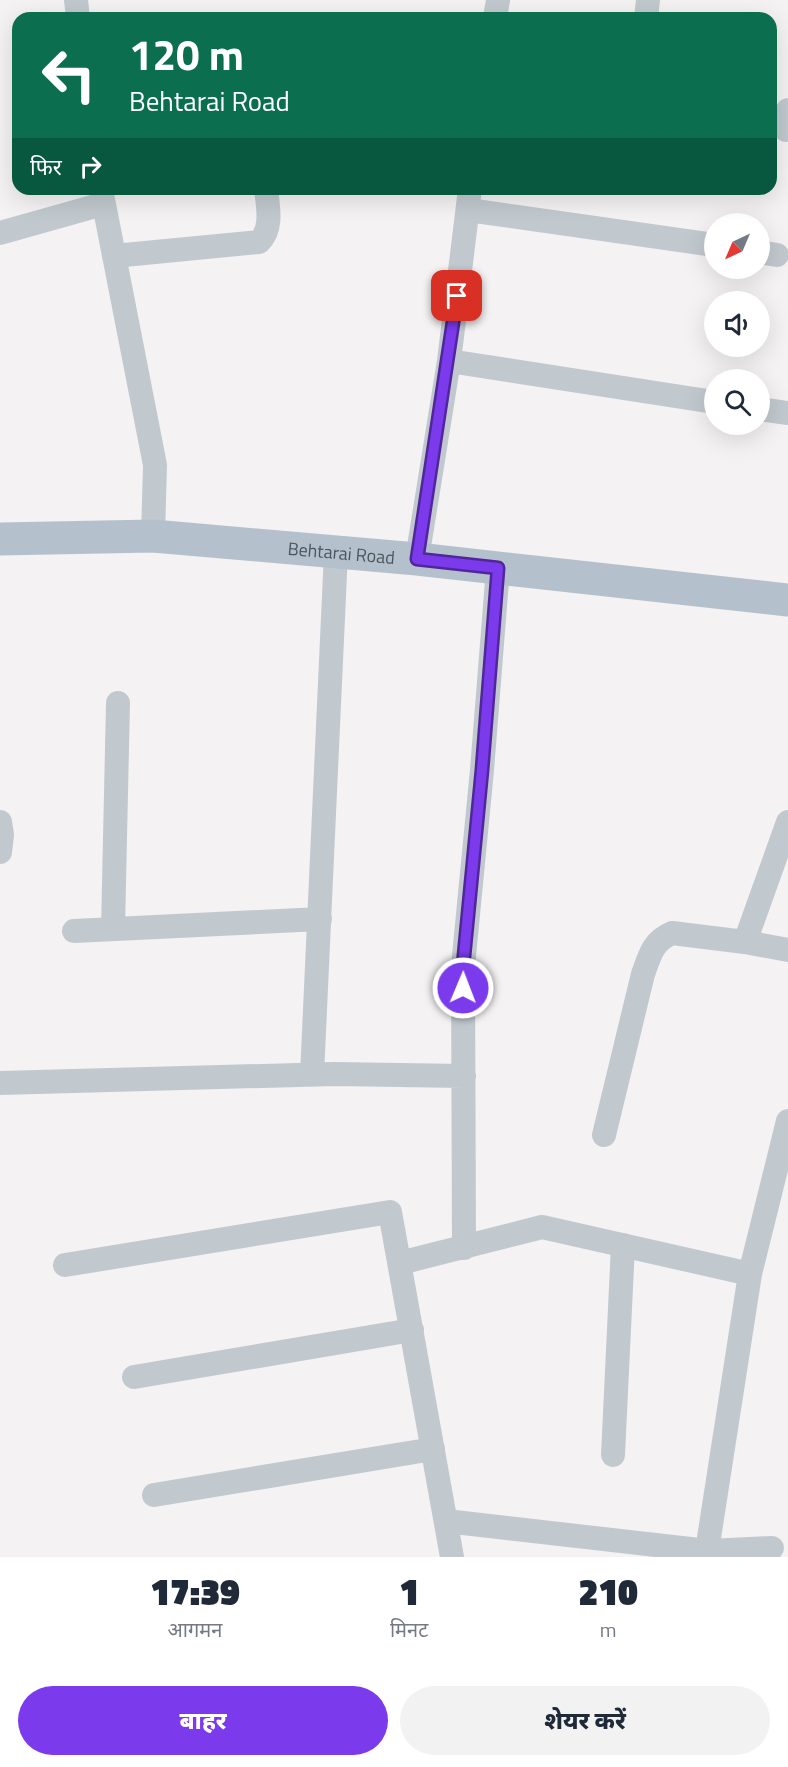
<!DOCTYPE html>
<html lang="hi">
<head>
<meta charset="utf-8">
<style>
	:root { --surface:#fff; --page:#f2f2f3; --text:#1f2937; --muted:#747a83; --accent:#7c3aed }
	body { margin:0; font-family:"Titillium Web","Noto Sans Devanagari",sans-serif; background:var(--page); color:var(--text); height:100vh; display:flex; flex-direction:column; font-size:22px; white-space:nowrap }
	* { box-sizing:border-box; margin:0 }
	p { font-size:20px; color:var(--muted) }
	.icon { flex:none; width:33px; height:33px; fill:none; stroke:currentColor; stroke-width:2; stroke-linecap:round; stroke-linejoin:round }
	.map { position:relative; height:1557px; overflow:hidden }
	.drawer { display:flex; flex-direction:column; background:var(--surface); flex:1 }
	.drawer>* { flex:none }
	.banner { position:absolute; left:12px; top:12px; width:765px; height:183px; border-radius:18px; box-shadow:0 6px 24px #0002; background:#0b6e4f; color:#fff; overflow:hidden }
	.needle { width:39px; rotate:224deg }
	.fabs { position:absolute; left:704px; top:213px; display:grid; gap:12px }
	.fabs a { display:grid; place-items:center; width:66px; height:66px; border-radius:50%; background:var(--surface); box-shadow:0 6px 24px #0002; font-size:30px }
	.pin { position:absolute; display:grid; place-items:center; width:51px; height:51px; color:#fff; margin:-26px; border-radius:12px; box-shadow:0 3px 9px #0006 }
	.me { position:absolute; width:66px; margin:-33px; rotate:1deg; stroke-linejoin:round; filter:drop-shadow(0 0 4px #0008) }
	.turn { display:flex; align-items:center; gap:21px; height:126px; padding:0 18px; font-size:27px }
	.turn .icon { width:78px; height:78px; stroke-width:2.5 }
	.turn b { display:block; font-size:42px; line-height:51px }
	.then { display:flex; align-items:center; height:57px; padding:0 18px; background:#0003; gap:12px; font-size:22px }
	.eta { display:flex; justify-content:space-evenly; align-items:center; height:102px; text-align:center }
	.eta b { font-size:36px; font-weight:800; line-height:42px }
	.primary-button { display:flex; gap:12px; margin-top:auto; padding:12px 18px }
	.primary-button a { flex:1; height:69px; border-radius:36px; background:var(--accent); color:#fff; font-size:24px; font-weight:800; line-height:69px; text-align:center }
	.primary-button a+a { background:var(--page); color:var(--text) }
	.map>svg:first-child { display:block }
</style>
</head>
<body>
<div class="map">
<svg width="788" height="1557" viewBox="0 0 788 1557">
	<rect width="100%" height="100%" fill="#f4f2f2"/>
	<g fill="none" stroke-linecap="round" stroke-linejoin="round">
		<path stroke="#c1c9cf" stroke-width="24" d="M 76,0 L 78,18
			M 495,18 L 498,0
			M 646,18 L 648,0
			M 786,130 L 788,110
			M 101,189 L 155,465 L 153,536
			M 468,210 L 714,245
			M 0,233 L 103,204
			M 759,252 L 777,255
			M 114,256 L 259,242 C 273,229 268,207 266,189
			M 449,361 L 714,402
			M 759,409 L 788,413
			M 417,559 L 449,361 L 470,189
			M 0,822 L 2,835 L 0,852
			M 788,822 L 745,942 L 788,950
			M 113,929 L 118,703
			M 74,931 L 320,919
			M 312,1075 L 336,552
			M 0,1083 L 334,1074 L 464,1076
			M 604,1135 L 643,974 C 650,955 653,941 672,933 L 745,942
			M 464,1248 L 463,966 L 482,770 L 498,568
			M 400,1263 L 542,1227 L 750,1274
			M 65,1265 L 390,1212 L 452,1557
			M 134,1377 L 412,1330
			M 613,1455 L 623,1245
			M 154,1495 L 433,1449
			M 446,1521 L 708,1551 L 772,1548
			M 706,1557 L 750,1274 L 788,1121"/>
		<path stroke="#b4c1cd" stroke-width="33" id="s1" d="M 0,539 L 153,536 L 417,559 L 788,600"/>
	</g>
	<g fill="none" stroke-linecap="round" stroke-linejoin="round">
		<defs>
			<path id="route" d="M 457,296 L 417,559 L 498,568 L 482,770 L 463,966 L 463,988"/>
		</defs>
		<use href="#route" stroke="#51269a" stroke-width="15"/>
		<use href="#route" stroke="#7c3aed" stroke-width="10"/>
	</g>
	<g text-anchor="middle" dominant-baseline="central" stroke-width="5" stroke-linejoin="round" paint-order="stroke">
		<g font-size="18" fill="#4b555d" stroke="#fff">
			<text stroke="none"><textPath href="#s1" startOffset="342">Behtarai Road</textPath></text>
		</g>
	</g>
</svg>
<div class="fabs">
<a><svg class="needle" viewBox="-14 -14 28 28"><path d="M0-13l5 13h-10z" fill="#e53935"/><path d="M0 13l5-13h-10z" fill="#747a83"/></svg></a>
<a><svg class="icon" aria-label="sound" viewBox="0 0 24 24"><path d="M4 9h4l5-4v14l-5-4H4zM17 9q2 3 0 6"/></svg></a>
<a><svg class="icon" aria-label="search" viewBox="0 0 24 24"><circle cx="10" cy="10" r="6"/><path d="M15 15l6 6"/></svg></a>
</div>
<div class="pin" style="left:457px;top:296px;background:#d93025"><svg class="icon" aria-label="arrive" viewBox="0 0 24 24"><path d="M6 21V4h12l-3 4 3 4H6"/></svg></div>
<svg class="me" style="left:463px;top:988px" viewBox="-20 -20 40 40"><circle r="17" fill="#7c3aed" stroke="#fff" stroke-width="3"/><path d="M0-11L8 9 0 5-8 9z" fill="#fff"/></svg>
<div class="banner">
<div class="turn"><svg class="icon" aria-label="left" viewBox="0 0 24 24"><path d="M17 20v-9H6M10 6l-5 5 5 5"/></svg><div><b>120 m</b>Behtarai Road</div></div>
<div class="then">फिर<svg class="icon" aria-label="right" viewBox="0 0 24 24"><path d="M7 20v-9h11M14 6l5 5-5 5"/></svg></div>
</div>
</div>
<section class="drawer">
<div class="eta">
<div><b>17:39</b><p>आगमन</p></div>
<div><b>1</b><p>मिनट</p></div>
<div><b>210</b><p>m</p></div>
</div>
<div class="primary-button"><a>बाहर</a><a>शेयर करें</a></div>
</section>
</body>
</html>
